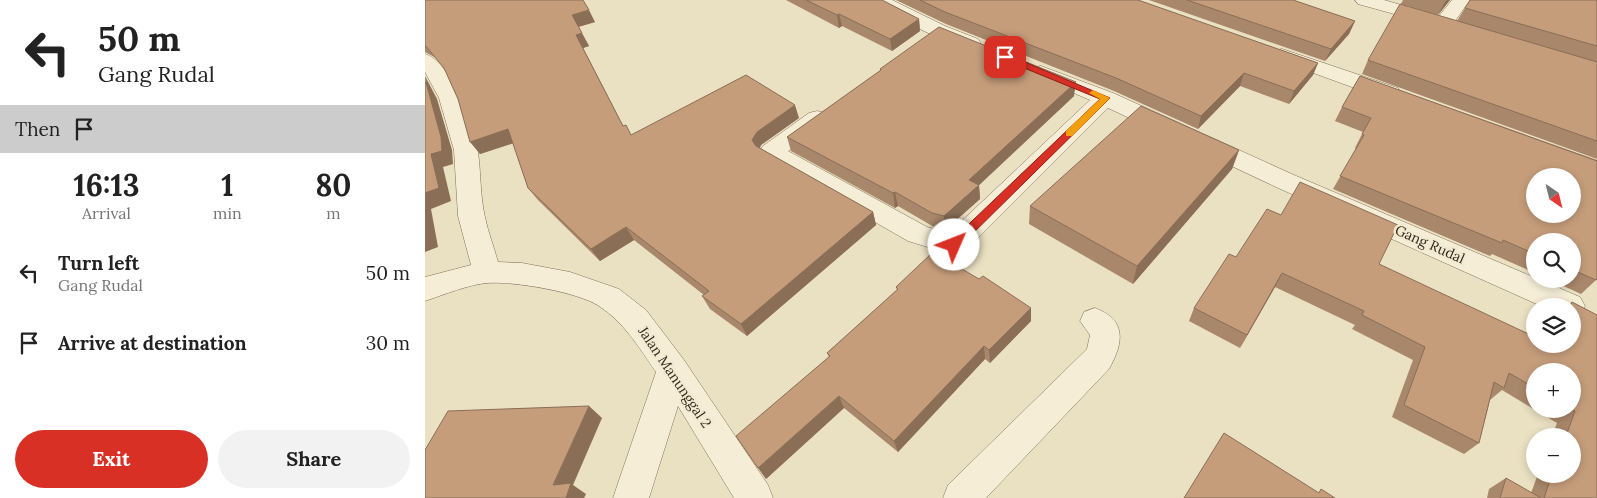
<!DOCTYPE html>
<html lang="en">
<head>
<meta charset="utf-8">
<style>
	:root { --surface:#fff; --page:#f2f2f2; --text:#222; --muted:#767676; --accent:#d93025 }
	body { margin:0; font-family:Lora,serif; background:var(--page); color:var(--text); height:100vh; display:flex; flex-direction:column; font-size:19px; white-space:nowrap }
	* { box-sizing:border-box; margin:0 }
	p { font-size:16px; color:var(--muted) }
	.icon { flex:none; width:28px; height:28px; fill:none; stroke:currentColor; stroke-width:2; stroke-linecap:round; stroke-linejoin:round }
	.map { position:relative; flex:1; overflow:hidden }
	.details { display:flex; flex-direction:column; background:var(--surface); width:425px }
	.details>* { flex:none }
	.guide { background:#fff; color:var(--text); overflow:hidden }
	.needle { width:32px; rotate:145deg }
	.controls { position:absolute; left:1101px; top:168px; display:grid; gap:10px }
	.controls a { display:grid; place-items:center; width:55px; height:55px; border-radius:50%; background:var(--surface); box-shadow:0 2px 8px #0003; font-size:25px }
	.pin { position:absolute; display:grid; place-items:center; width:42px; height:42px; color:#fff; margin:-21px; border-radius:10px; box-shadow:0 2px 8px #0006 }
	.me { position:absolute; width:55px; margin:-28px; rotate:46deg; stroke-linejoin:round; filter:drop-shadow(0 0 4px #0008) }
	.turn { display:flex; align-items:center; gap:18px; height:105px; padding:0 15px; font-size:22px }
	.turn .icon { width:65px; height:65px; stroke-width:2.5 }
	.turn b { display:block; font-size:35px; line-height:42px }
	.then { display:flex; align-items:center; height:48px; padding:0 15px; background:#0003; gap:10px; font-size:19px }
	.eta { display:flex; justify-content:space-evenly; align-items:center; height:85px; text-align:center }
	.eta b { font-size:30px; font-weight:700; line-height:35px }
	.primary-button { display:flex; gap:10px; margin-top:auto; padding:10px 15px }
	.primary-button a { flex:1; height:58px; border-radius:30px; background:var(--accent); color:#fff; font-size:20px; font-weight:700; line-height:58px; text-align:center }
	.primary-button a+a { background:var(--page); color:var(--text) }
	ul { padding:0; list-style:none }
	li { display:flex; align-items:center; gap:15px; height:70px; padding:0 15px }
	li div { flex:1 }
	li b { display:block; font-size:19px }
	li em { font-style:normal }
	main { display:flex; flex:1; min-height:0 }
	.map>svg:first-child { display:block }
</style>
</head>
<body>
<main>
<section class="details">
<div class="guide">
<div class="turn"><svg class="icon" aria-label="left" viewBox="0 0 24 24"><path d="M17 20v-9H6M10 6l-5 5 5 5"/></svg><div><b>50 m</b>Gang Rudal</div></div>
<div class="then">Then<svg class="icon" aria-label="arrive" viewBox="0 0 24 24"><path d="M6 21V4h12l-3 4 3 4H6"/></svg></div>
</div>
<div class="eta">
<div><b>16:13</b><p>Arrival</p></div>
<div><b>1</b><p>min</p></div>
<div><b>80</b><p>m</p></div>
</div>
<ul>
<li><svg class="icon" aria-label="left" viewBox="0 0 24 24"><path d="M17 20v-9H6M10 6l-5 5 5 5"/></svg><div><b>Turn left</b><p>Gang Rudal</p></div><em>50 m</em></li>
<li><svg class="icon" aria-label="arrive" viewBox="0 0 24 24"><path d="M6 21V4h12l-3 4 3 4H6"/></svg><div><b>Arrive at destination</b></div><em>30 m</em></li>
</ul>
<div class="primary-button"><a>Exit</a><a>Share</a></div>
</section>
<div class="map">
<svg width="1172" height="498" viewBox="0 0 1172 498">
	<rect width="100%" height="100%" fill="#eae0c2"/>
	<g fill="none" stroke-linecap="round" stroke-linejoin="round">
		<defs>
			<path id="street" d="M 444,0 L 467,0 L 520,26 L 553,39 L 556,43 L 553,47 C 532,52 468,15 447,4 Z
				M 930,0 L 959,0 L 1014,16 L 1027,0 L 1045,0 L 1025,28 L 1018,30 L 1011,28 L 1009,25 L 933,4 Z
				M 857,49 L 973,88 L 976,93 L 973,98 L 965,99 L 957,98 L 850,59 L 847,55 L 850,51 Z
				M 0,54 C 25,60 50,128 53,152 C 56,173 55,196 60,217 C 63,232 69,247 73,262 L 97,263 L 145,272 L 194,289 L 221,310 L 259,360 L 343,485 L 348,498 L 309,498 L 253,406 L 224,498 L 188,498 L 231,372 C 215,349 199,322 174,306 C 153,292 88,281 63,283 C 45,284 18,295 0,301 L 0,277 L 46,265 L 33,216 L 29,150 L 14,98 L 0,72 Z
				M 616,66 L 688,93 L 869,175 L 1155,297 L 1160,306 L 1155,315 L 1148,317 L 1148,306 L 1116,306 L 851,187 L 683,108 L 539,252 L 529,255 L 483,241 L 338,158 L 334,152 L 338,146 L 384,113 L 392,111 L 400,113 L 403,118 L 400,123 L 363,151 L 502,227 L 524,233 L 665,100 L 609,76 L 606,72 L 609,68 Z
				M 670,308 C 703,320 698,344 684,369 L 561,498 L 518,498 L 523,485 L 662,349 L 665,335 L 655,321 L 659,312 Z"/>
		</defs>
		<use href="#street" stroke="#82715b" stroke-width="1"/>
		<use href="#street" fill="#f5edd5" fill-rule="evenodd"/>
	</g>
	<path fill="#a9876a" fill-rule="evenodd" d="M 0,0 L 170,22 L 153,27 L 164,46 L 158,48 L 198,126 L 206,135 L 374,118 L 336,145 L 335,148 L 448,212 L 451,225 L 322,336 L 285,309 L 277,296 L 279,295 L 209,240 L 175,261 L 113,200 L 103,188 L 88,143 L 55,154 L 33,99 L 19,68 L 11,58 L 0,52 Z
		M 361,0 L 457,0 L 494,19 L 495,31 L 467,51 L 417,26 L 414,28 Z
		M 471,0 L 713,0 L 893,63 L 888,75 L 864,104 L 815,86 L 773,129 L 689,91 L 521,24 Z
		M 724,0 L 868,0 L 930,21 L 924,34 L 900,61 Z
		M 978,0 L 1025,0 L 1013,15 L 976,4 Z
		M 1172,0 L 1172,159 L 937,74 L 943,60 L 1032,21 L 1040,8 Z
		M 455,69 L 649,96 L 554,185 L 555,199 L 520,230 L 509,227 L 473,206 L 470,208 L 366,151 L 362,137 L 455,71 Z
		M 935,76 L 1172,160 L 1172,278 L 1171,280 L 1156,294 L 1123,279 L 1148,279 L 1148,241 L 1110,241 L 1110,273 L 1067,254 L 1065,256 L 908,189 L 931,149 L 930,148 L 938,132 L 910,121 L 917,107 ZM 1110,176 L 1148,176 L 1148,214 L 1110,214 Z
		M 814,150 L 807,169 L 708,284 L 604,224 L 605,206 Z
		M 811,257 L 954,264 L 1110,344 L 1148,344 L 1148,306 L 1143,306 L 1147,302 L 1172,498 L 1062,498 L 1064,489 L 1081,478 L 1106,493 L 1113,474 L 1148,474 L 1148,436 L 1127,436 L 1132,423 L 1077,390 L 1065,400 L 1054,443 L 1039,454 L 967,417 L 988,360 L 927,329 L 930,325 L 850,287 L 815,348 L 764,321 L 769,308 ZM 1110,371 L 1148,409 L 1110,409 Z
		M 471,287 L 606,308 L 606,321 L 565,363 L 560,359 L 473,452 L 419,408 L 341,479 L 404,357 L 402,353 L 472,290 Z"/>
	<path fill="#8a6e56" d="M 1022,0 L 1025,0 L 1013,15 L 1020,2 Z
		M 164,10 L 170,22 L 153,27 L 147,15 Z
		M 414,14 L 417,26 L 414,28 L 412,15 Z
		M 494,19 L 495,31 L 467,51 L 465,39 Z
		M 930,21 L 924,34 L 900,61 L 906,49 Z
		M 157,33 L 164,46 L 158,48 L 205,139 L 151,35 Z
		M 893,63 L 888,75 L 864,104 L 869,91 Z
		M 819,73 L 815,86 L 773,129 L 776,116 Z
		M 0,76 L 12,99 L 27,150 L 28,164 L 18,167 L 26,201 L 6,209 L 13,247 L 0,252 L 0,193 L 6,154 Z
		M 651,82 L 649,96 L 551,188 L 554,185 L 555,199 L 520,230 L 519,216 L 544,180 Z
		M 370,105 L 374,118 L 336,145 L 332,153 L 327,140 L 332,132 Z
		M 83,129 L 92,142 L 55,154 L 45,142 Z
		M 814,150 L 807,169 L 708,284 L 712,266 Z
		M 470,192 L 473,206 L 470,208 L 468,193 Z
		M 448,212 L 451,225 L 322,336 L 316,324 Z
		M 201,227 L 209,240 L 175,261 L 166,249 Z
		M 857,273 L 850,287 L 815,348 L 822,335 Z
		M 606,308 L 606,321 L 565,363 L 564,350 Z
		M 559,346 L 560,359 L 473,452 L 469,441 Z
		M 414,396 L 419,408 L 341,479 L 333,468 Z
		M 164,406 L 177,418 L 148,485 L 161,494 L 159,498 L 141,498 L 128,485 Z"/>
	<path fill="#c59d7b" stroke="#8a6e56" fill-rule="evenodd" d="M 0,0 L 158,0 L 164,10 L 147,15 L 157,33 L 151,35 L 198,126 L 201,125 L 206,135 L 321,75 L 370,105 L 332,132 L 327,140 L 331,146 L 448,212 L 316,324 L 277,296 L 284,291 L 201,227 L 166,249 L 103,188 L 83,129 L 45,142 L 33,99 L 19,68 L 0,45 Z
		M 381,0 L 457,0 L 494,19 L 465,39 L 414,14 L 412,15 Z
		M 495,0 L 713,0 L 893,63 L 869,91 L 819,73 L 776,116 L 691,78 L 520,12 Z
		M 762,0 L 868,0 L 930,21 L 906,49 Z
		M 1045,0 L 1172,0 L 1172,46 L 1040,8 Z
		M 975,4 L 1172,62 L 1172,141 L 943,60 Z
		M 514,27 L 651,82 L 544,180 L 554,185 L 519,216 L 507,213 L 470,192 L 468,193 L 362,137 L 456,70 L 455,69 Z
		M 935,76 L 1172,161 L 1172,278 L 1171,280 L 1148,270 L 1148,241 L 1110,241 L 1110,254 L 1078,240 L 1077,243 L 915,176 L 939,135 L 937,134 L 946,118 L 917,107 ZM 1110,176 L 1148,176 L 1148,214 L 1110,214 Z
		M 0,82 L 2,86 L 16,137 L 17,151 L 6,154 L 14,188 L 0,193 Z
		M 716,106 L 814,150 L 712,266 L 605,206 Z
		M 875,182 L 973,225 L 954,264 L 1110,337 L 1110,344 L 1148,344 L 1148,306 L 1145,306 L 1147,302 L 1172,315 L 1172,498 L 1119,498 L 1127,474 L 1148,474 L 1148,436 L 1141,436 L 1150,411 L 1146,409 L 1148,409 L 1148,371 L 1110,371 L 1110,388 L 1084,373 L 1079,388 L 1069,382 L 1054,443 L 979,405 L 1000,347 L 937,315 L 939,311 L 857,273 L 822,335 L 769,308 L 804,254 L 811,257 L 842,209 L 856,215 Z
		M 508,252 L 554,279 L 558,276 L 606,308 L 564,350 L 559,346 L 469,441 L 414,396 L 333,468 L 311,436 L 405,356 L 402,353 L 473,289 L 471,287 Z
		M 164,406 L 128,485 L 146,483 L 141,498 L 0,498 L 0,450 L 23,411 Z
		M 799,433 L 894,493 L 896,489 L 910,498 L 759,498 Z
		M 1081,478 L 1116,498 L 1075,498 Z"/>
	<path fill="#d93025" stroke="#8d1f18" d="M 577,55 L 583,55 L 685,98 L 533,248 L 525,248 L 523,245 L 525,242 L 675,99 L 577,59 Z"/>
	<path fill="#f59e0b" d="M 668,90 L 685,98 L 647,136 L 641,136 L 641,131 L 675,99 L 664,93 Z"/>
	<g text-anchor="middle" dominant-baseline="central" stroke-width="5" stroke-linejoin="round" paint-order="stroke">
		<g font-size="14" fill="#33291e" stroke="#f2ead1">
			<text transform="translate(1005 244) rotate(24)">Gang Rudal</text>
			<text transform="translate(250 377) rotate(56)">Jalan Manunggal 2</text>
		</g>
	</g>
</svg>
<div class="controls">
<a><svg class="needle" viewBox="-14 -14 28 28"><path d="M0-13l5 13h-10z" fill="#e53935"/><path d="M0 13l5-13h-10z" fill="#767676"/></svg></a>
<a><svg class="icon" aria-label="search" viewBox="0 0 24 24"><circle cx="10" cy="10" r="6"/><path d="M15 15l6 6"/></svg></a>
<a><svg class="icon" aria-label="layers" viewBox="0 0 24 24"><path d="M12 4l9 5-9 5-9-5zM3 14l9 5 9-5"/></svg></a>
<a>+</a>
<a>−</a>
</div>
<div class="pin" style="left:580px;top:57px;background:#d93025"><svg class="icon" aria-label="arrive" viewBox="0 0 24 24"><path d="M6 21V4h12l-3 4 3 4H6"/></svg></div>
<svg class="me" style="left:529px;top:245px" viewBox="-20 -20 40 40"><circle r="19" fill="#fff"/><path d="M0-13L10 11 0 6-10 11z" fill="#d93025"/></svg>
</div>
</main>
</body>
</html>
